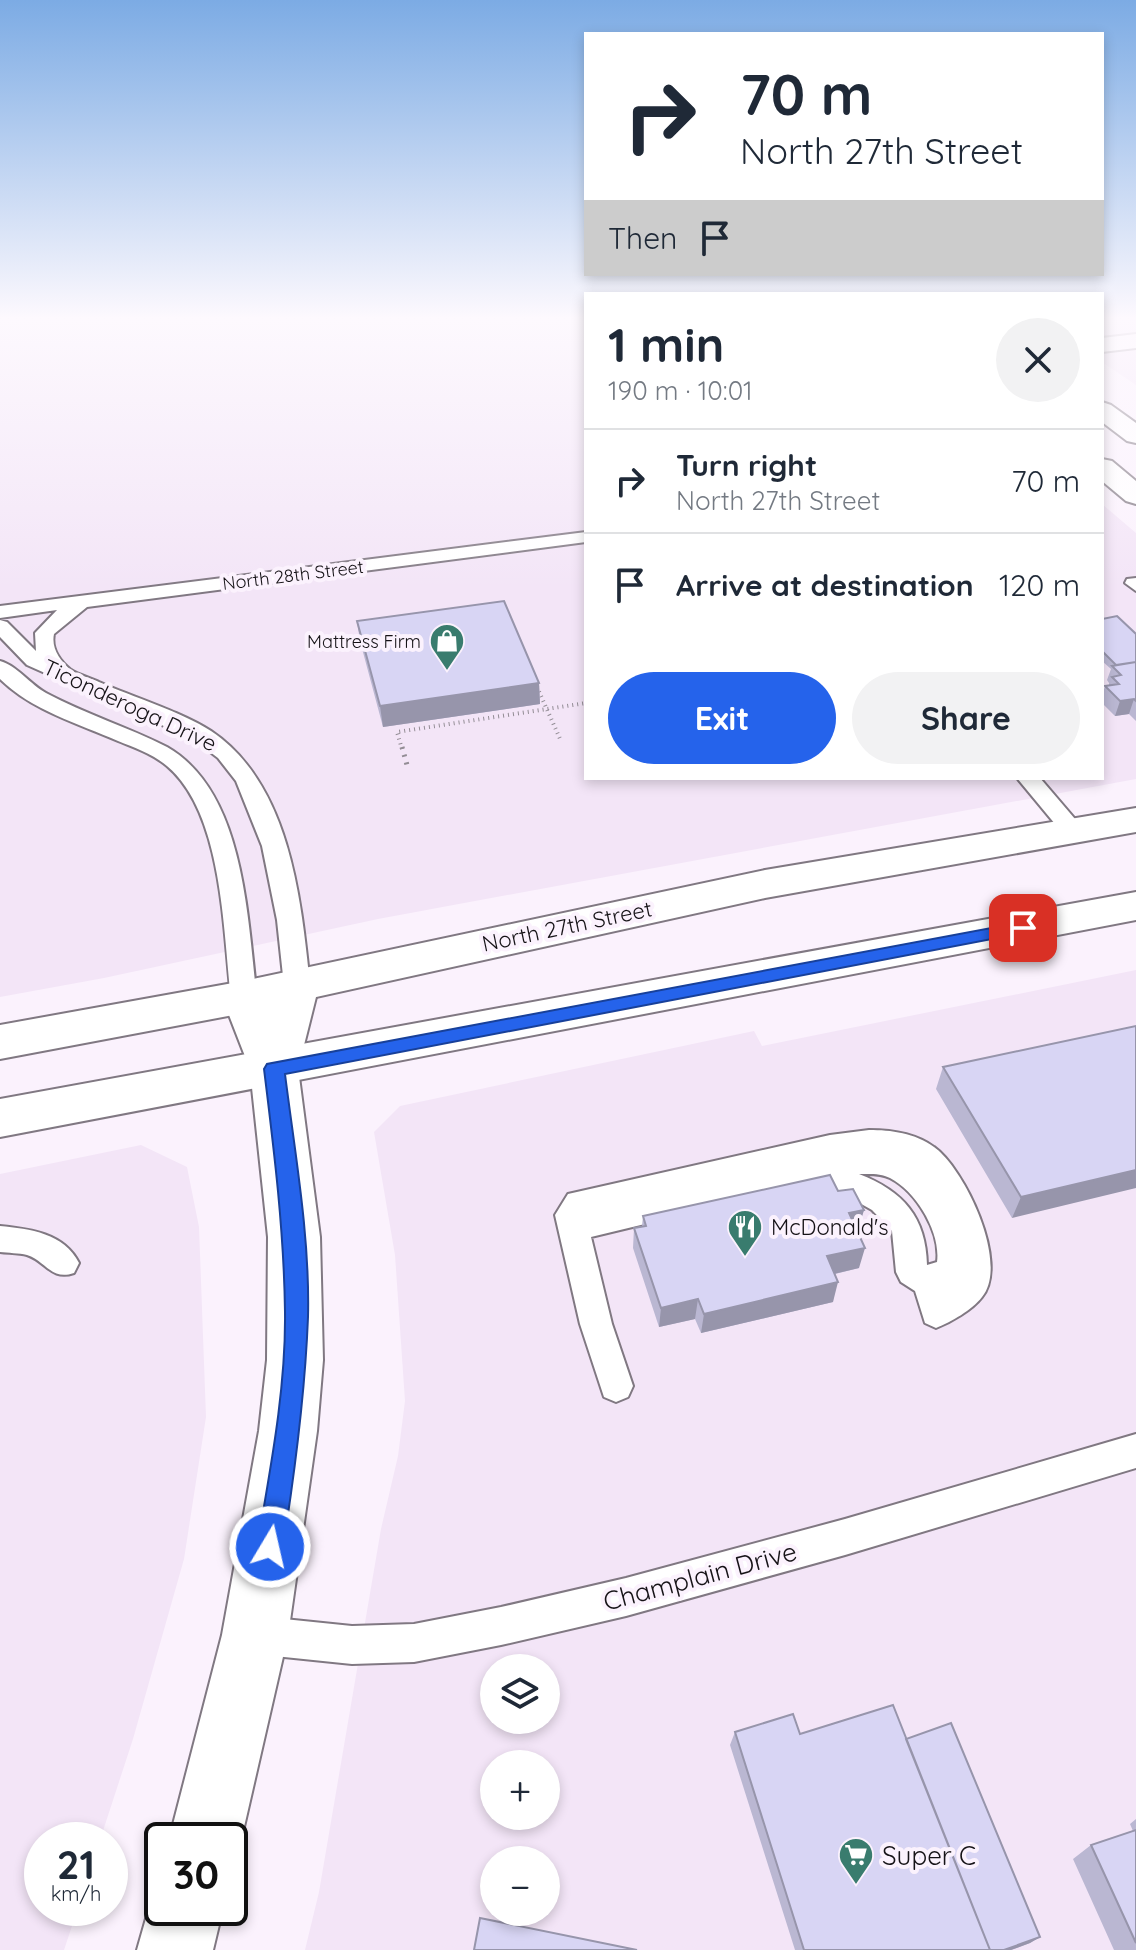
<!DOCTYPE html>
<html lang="en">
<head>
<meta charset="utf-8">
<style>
	:root { --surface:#fff; --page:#f2f2f3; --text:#1f2937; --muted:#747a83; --line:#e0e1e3; --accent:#2563eb }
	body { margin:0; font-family:Quicksand,sans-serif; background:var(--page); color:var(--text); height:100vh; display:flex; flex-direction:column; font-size:30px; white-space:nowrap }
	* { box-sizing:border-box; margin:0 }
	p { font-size:26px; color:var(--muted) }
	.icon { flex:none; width:44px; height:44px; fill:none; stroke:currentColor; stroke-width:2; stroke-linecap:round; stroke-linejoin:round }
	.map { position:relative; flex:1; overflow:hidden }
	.sheet { position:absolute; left:584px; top:292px; width:520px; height:488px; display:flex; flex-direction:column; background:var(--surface); border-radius:0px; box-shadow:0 4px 12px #0003 }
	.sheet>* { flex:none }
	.banner { position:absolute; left:584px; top:32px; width:520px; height:244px; border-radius:0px; box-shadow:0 4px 12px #0003; background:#fff; color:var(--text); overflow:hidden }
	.controls { position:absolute; left:480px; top:1654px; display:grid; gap:16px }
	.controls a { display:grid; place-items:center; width:80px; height:80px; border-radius:50%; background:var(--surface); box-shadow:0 4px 12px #0003; font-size:40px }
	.speed { position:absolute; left:24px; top:1822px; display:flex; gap:16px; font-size:40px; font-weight:700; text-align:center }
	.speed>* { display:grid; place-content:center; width:104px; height:104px; border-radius:50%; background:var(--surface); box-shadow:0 4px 12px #0003; line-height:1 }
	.speed small { font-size:20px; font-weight:400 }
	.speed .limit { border:4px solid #111; border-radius:12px; background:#fff; color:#111 }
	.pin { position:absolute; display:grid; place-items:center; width:68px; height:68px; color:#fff; margin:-34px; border-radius:16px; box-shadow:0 4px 12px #0006 }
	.me { position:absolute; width:88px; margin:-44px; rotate:9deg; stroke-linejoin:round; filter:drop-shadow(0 0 6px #0008) }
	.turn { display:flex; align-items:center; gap:28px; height:168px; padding:0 24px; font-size:36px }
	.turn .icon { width:104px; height:104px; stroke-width:2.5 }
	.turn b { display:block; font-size:56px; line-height:68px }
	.then { display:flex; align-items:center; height:76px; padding:0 24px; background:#0003; gap:16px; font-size:30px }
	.round { display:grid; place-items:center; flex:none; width:84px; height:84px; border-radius:42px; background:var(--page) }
	.head { display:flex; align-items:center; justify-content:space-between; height:136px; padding:0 24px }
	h1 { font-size:48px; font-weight:700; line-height:60px }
	.primary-button { display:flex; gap:16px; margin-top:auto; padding:16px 24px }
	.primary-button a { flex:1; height:92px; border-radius:48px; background:var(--accent); color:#fff; font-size:32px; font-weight:700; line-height:92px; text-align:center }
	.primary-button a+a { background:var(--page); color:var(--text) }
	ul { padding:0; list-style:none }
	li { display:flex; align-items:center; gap:24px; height:104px; padding:0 24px; border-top:2px solid var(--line) }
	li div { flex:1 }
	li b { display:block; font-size:30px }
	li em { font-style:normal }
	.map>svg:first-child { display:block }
</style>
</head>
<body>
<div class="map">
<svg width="1136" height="1950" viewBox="0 0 1136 1950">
	<rect width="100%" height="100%" fill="#fbf2fd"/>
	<path fill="#f3e5f7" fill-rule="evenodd" d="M 0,316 L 586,316 L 586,778 L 1102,778 L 1102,504 L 1136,533 L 1136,779 L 378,919 L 104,978 L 0,997 Z
		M 1102,316 L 1136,316 L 1136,385 L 1102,362 Z
		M 1136,970 L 1136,1950 L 305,1950 L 319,1892 L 381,1529 L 398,1456 L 405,1401 L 395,1255 L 374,1132 L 400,1106 L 754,1031 L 762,1046 ZM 494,1668 L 546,1668 L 546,1720 L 494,1720 ZM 494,1764 L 546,1764 L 546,1816 L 494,1816 ZM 494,1860 L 546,1860 L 546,1912 L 494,1912 Z
		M 141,1145 L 187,1167 L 199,1227 L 206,1417 L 184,1559 L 133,1739 L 100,1840 L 42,1840 L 42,1908 L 78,1908 L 64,1950 L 0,1950 L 0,1174 Z"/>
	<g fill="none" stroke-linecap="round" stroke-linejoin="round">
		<defs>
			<path id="service" d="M 586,532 L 586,542 L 87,607 L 54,634 C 51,648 60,661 71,670 C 78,675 91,678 99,682 C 133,697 182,712 211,731 C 290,784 301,899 310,985 L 306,992 L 297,994 L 288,992 L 284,985 L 277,920 L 262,846 L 236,781 L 218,758 L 193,739 L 27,665 L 0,637 L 0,620 L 7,622 L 36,651 L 35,633 L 57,610 L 0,618 L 0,606 Z
				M 1136,578 L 1136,591 L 1125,583 L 1127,579 Z
				M 0,661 C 16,665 31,685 46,693 C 85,714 128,727 167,747 C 245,792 247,917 257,997 L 253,1004 L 244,1007 L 235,1004 L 231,997 C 223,930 223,813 167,766 C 153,754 135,748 118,741 C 79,724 31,710 0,679 Z
				M 1017,778 L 1040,778 L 1081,826 L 1085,831 L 1081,836 L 1065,836 Z
				M 869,1130 C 891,1130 915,1133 934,1147 C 964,1168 1010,1263 982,1297 C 972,1310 951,1322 936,1328 L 925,1323 L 915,1291 L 901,1282 L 896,1272 L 892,1231 L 872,1210 L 840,1192 L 807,1185 L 591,1237 L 612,1324 L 633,1386 L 628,1397 L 616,1402 L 604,1397 L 580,1324 L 555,1215 L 568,1194 L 830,1135 ZM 859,1174 C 869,1174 881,1173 890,1178 C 917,1192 941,1233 937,1262 L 927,1265 C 926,1217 903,1191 859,1174 Z
				M 0,1226 C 30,1229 64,1233 79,1263 L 74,1273 C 51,1281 46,1261 27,1255 C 19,1253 8,1253 0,1252 Z
				M 1136,1434 L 1136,1468 L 845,1555 L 626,1616 L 501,1645 L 414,1662 L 352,1664 L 255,1654 L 241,1649 L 236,1635 L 241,1621 L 255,1616 L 352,1626 L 414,1624 L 501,1607 L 626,1578 L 845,1519 Z"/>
			<path id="minor" d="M 1136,334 L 1136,348 L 1102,352 L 1102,338 Z
				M 297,969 L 313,974 L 319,985 L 298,1069 L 320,1237 L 323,1360 L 317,1431 L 288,1635 L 241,1840 L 230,1866 L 230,1840 L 169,1840 L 222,1635 L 259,1431 L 267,1360 L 268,1237 L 250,1069 L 222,997 L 228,985 L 244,981 L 260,985 L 269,1004 L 281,974 Z
				M 162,1881 L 162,1908 L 223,1908 L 213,1950 L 137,1950 L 149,1908 Z"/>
			<path id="primary" d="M 1102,402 L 1111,405 L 1136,423 L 1136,443 L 1127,441 L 1102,422 Z
				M 1102,459 L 1112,461 L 1136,481 L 1136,504 L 1126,501 L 1102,481 Z
				M 1136,808 L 1136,832 L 765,898 L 244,1013 L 0,1059 L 0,1025 L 244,981 L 765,870 Z
				M 1136,892 L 1136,920 L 0,1137 L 0,1099 Z"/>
		</defs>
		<use href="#service" stroke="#807882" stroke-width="4"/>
		<use href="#minor" stroke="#807882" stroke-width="4"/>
		<use href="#primary" stroke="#807882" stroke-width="4"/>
		<path stroke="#938d95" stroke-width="4" stroke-dasharray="1 4" stroke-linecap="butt" d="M 537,687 L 561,741
			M 402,749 L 397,732 L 586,703"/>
		<path stroke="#938d95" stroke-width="5" stroke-dasharray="2 6" stroke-linecap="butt" d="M 402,747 L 407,765"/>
		<use href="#service" fill="#fff" fill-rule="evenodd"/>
		<use href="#minor" fill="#fff" fill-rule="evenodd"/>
		<use href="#primary" fill="#fff" fill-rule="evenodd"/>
	</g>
	<path fill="#bab7d2" d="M 1102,619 L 1136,634 L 1136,721 L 1129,714 L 1115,716 L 1102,703 L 1102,696 L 1105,686 L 1109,686 L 1109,683 L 1107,680 L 1111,669 L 1102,661 Z
		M 357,621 L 539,683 L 540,704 L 383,727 L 360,641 Z
		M 1136,1026 L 1012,1218 L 936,1089 L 943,1067 Z
		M 838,1191 L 864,1210 L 857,1230 L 859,1268 L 835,1274 L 833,1302 L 701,1333 L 695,1319 L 659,1327 L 633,1248 L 634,1228 L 642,1226 L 643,1216 Z
		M 735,1732 L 906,1739 L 1040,1937 L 1030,1943 L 1011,1950 L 795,1950 L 730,1745 Z
		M 1136,1819 L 1136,1950 L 1114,1950 L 1073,1859 L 1091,1845 L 1133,1831 L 1130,1824 Z"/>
	<path fill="#9795ab" d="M 539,683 L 540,704 L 383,727 L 380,706 Z
		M 1134,699 L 1129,714 L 1115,716 L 1120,701 Z
		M 1136,1170 L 1136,1188 L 1012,1218 L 1021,1197 Z
		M 864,1210 L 858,1230 L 843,1233 L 849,1213 Z
		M 865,1248 L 859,1268 L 821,1277 L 827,1256 Z
		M 838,1282 L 833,1302 L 701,1333 L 704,1314 Z
		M 698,1299 L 695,1319 L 659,1327 L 661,1308 Z
		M 1040,1937 L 1030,1943 L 1011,1950 L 1004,1950 Z"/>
	<path fill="#d8d5f4" stroke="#9795ab" stroke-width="2" d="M 504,601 L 539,683 L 380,706 L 357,621 Z
		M 1117,616 L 1136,634 L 1136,662 L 1116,665 L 1102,651 L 1102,619 Z
		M 1136,662 L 1136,701 L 1134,699 L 1120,701 L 1105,686 L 1119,684 L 1112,677 L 1121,675 L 1112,666 Z
		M 1136,1026 L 1136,1170 L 1021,1197 L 943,1067 Z
		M 830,1175 L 838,1191 L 853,1189 L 864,1210 L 849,1213 L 865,1248 L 827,1256 L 838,1282 L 704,1314 L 698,1299 L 661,1308 L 634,1228 L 646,1226 L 643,1216 Z
		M 893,1705 L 990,1950 L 804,1950 L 735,1732 L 793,1714 L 800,1734 Z
		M 951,1723 L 1040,1937 L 1004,1950 L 990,1950 L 906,1739 Z
		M 1136,1830 L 1136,1943 L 1091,1845 Z
		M 480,1918 L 637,1950 L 474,1950 Z"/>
	<linearGradient id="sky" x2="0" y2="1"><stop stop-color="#7cabe4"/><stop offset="0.54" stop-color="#fdf9fe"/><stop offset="1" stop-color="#fdf9fe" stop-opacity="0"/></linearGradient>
	<rect width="1136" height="589" fill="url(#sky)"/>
	<path fill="#2563eb" stroke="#184099" stroke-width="2" d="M 1023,922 L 1031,928 L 1029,932 L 285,1074 C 295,1154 310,1236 308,1317 C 305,1395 295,1471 283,1547 L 280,1556 L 270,1560 L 261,1556 L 257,1547 C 270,1470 286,1390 285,1312 C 284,1230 274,1150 264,1069 L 267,1064 Z"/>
	<defs>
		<symbol id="shop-pin" viewBox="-11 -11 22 30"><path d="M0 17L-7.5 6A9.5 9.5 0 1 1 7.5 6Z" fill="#397c6e" stroke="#fbf2fd"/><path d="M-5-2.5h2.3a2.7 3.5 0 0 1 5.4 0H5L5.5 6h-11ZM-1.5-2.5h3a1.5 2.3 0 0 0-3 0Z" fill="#fff"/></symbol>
		<symbol id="restaurant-pin" viewBox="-11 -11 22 30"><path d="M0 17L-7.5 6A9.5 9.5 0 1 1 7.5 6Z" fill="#397c6e" stroke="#fbf2fd"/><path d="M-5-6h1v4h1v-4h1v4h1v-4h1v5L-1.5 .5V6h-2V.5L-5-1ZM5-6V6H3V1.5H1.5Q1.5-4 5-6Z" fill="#fff"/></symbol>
		<symbol id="supermarket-pin" viewBox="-11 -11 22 30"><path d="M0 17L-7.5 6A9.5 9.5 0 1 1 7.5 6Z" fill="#397c6e" stroke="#fbf2fd"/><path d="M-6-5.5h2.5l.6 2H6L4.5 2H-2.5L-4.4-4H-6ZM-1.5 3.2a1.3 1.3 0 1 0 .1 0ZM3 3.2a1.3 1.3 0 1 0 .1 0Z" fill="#fff"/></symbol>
	</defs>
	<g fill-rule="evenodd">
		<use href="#shop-pin" x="427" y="621" width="40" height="54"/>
		<use href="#restaurant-pin" x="725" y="1207" width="40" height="54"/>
		<use href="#supermarket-pin" x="836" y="1835" width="40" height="54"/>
	</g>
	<g text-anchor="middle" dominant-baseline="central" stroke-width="8" stroke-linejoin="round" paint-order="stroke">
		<g font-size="18" fill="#161317" stroke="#fbf2fd">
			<text transform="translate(293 575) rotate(-7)">North 28th Street</text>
		</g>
		<g font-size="18" fill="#161317" stroke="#fbf2fd" text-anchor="end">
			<text x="421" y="641">Mattress Firm</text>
		</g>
		<g font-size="22" fill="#161317" stroke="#fbf2fd">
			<text transform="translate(130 705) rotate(25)">Ticonderoga Drive</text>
			<text transform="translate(567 926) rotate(-12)">North 27th Street</text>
		</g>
		<g font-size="22" fill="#161317" stroke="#fbf2fd" text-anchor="start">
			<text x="771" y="1227">McDonald's</text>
		</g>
		<g font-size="26" fill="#161317" stroke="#fbf2fd">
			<text transform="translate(700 1576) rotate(-15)">Champlain Drive</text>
		</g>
		<g font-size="26" fill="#161317" stroke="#fbf2fd" text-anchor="start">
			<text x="882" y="1855">Super C</text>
		</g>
	</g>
</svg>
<div class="controls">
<a><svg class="icon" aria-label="layers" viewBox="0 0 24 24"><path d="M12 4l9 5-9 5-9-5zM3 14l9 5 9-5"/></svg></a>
<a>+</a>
<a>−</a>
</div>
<div class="speed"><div>21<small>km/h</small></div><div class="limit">30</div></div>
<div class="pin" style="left:1023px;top:928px;background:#d93025"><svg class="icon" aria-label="arrive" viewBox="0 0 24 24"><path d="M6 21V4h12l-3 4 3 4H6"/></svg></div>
<svg class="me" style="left:270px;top:1547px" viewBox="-20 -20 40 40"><circle r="17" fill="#2563eb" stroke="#fff" stroke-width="3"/><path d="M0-11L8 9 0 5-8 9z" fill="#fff"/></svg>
<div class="banner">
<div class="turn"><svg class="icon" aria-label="right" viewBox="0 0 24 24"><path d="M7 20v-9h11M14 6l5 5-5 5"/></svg><div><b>70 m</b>North 27th Street</div></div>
<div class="then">Then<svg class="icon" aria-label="arrive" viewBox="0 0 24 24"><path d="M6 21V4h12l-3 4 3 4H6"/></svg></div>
</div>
<section class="sheet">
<div class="head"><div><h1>1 min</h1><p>190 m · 10:01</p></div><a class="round"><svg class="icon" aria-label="close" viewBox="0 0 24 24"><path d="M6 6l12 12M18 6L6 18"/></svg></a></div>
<ul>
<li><svg class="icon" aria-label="right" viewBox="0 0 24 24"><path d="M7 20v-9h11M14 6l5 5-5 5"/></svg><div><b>Turn right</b><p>North 27th Street</p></div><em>70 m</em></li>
<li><svg class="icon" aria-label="arrive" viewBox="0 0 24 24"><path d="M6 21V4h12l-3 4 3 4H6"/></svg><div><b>Arrive at destination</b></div><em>120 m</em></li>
</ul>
<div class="primary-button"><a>Exit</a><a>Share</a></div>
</section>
</div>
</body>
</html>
